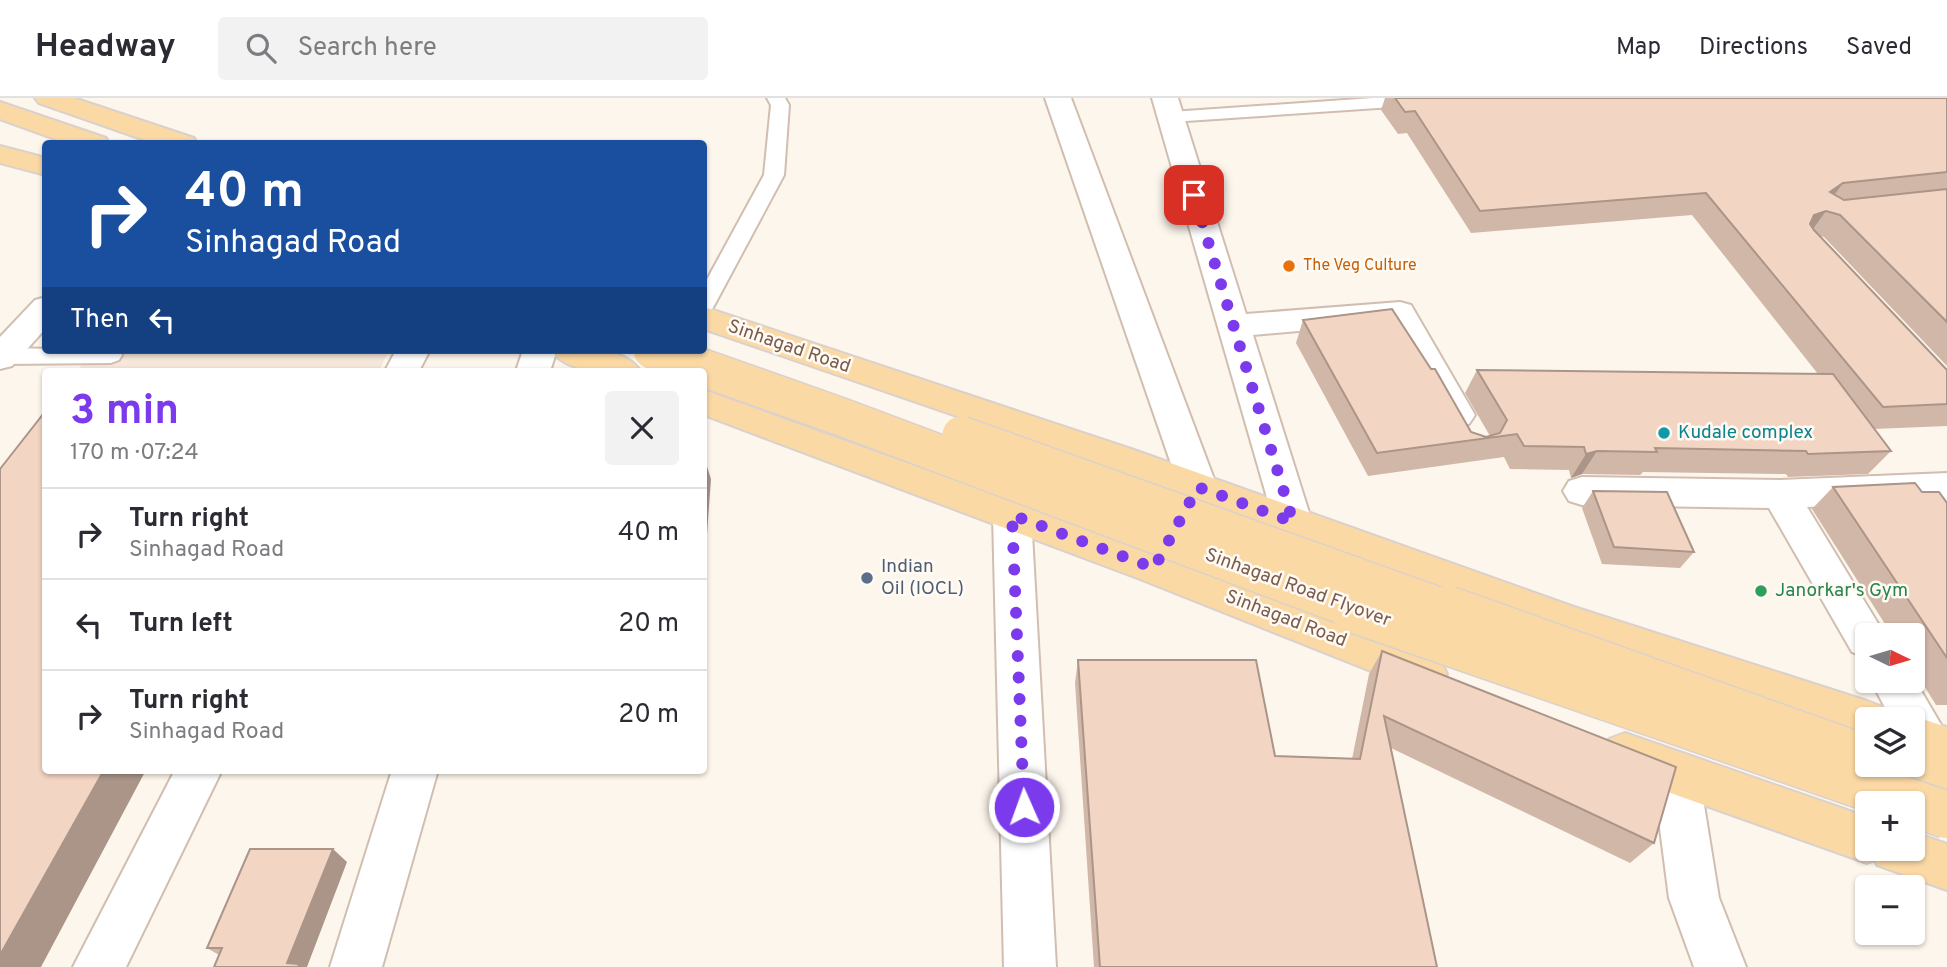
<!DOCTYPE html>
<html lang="en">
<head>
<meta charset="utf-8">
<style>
	:root { --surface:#fff; --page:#f2f2f3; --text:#2b2b33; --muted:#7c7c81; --line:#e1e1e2; --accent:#7c3aed }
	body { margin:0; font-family:Overpass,sans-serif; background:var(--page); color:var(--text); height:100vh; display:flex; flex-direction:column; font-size:26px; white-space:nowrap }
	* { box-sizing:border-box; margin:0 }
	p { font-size:23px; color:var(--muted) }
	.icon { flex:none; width:38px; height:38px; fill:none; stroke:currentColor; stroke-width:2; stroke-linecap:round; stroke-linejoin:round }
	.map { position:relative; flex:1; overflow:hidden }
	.details { position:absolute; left:42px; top:270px; width:665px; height:406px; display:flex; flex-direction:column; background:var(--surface); border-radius:7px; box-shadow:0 2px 5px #0004 }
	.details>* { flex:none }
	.guide { position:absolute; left:42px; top:42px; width:665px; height:214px; border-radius:7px; box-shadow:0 2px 5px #0004; background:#1a4fa0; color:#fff; overflow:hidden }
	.needle { width:46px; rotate:95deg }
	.buttons { position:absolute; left:1855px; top:525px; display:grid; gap:14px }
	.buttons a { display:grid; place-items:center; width:70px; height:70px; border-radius:7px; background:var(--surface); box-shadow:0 2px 5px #0004; font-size:35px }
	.pin { position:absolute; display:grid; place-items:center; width:60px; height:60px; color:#fff; margin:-30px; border-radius:14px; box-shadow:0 4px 10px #0006 }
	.me { position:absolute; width:77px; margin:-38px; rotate:358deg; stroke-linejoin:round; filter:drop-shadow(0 0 5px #0008) }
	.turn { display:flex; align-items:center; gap:24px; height:147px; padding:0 28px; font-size:32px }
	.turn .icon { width:91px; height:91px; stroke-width:2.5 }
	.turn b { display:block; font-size:49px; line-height:60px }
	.then { display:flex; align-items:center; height:66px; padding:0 28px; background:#0003; gap:14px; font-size:26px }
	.round { display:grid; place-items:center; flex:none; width:74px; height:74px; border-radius:7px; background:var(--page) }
	.summary { display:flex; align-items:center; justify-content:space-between; height:119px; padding:0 28px }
	h1 { font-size:42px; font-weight:700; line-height:52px; color:var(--accent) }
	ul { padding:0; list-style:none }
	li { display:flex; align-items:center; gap:21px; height:91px; padding:0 28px; border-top:2px solid var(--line) }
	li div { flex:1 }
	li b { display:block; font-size:26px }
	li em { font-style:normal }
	header { display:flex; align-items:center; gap:42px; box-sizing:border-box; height:98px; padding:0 35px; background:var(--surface); border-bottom:2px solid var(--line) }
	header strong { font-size:33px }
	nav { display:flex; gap:38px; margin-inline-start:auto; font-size:24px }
	.search { width:490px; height:63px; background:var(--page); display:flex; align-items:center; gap:18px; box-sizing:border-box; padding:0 24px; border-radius:7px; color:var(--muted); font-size:26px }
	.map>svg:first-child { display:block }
</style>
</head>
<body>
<header>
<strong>Headway</strong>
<div class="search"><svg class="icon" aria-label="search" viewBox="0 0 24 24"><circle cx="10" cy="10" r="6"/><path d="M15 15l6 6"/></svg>Search here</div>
<nav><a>Map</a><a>Directions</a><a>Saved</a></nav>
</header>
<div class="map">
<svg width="1947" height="869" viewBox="0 0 1947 869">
	<rect width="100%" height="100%" fill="#fdf6ec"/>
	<path fill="#f5e8da" d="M 93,252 L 389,252 L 379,273 L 77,273 Z"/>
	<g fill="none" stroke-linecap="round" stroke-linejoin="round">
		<defs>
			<path id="service" d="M 767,0 L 785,0 L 789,7 L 784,77 L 715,206 L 712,211 L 704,213 L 704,187 L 764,77 L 771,7 Z
				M 1373,0 L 1461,0 L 1452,5 L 1171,24 L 1162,19 L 1171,14 Z
				M 2,250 L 119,252 L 122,257 L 119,262 L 111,265 L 2,266 Z"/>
			<path id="minor" d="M 1045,0 L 1071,0 L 1217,389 L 1211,399 L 1198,403 L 1185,399 L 1179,389 Z
				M 1152,0 L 1178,0 L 1246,216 L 1400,204 L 1411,207 L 1475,317 L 1469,326 L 1457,329 L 1445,326 L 1390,225 L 1253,237 L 1312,424 L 1307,434 L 1293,439 L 1279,434 L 1274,424 Z
				M 396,252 L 430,252 L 419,273 L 385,273 Z
				M 523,252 L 557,252 L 550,273 L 516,273 Z
				M 1947,375 L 1947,403 L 1807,409 L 1885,537 L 1867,537 L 1867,559 L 1852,554 L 1769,410 L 1582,407 L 1569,403 L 1563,393 L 1569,383 L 1582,379 L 1780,382 Z
				M 1012,402 L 1025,407 L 1031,417 L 1056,869 L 1004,869 L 993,417 L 999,407 Z
				M 1913,579 L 1947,637 L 1943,656 L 1927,662 L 1913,657 L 1913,621 L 1891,621 L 1871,583 L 1913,583 Z
				M 1676,655 L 1692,661 L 1699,676 L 1719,800 L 1746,869 L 1694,869 L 1669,800 L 1653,676 L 1660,661 Z
				M 175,672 L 222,672 L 126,869 L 73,869 Z
				M 392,672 L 438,672 L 382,869 L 330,869 Z"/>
			<path id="tertiary" d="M 46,199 L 46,230 L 12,268 L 0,271 L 0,239 L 35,202 Z"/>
			<path id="primary" d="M 35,0 L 74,0 L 194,40 L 197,46 L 156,46 L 39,5 Z
				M 0,4 L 106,40 L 109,46 L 69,46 L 0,21 Z
				M 0,48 L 46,60 L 46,77 L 0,65 Z
				M 704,209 L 1134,352 L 1574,509 L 1867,603 L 1883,609 L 1888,621 L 1867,621 L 1867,643 L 1553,536 L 1108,370 L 704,231 Z
				M 551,252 C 578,252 624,247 640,273 C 613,273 568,278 551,252 Z
				M 704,292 L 1168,459 L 1441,563 L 1447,576 L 1441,589 L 1426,594 L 1411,589 L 1140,481 L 704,317 Z
				M 1913,618 L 1947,629 L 1947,709 L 1869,682 L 1862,667 L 1867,656 L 1867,667 L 1913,667 L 1913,621 L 1905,621 Z
				M 1625,635 L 1867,719 L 1867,751 L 1913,751 L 1913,734 L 1947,746 L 1947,792 L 1877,767 L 1875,762 L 1867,765 L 1676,697 L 1609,669 L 1603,655 L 1609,641 Z"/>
		</defs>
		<use href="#service" stroke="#d1beb0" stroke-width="4"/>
		<use href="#minor" stroke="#d1beb0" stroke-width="4"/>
		<use href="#tertiary" stroke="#d1beb0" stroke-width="4"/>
		<use href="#primary" stroke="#dad1cd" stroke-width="4"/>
		<use href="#service" fill="#fff" fill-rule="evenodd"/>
		<use href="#minor" fill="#fff" fill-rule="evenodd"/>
		<use href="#tertiary" fill="#fff" fill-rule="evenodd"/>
		<use href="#primary" fill="#fbd9a5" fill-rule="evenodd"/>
		<defs>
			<path id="primary-bridge-far1" d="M 652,252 L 842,319 L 1358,513
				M 961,337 L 1452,513"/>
			<path id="primary-bridge" d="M 1353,511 L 1947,717
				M 1447,511 L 1867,661"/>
		</defs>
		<use href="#primary-bridge-far1" stroke="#dad1cd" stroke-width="40" stroke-linecap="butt"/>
		<use href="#primary-bridge" stroke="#dad1cd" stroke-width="49" stroke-linecap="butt"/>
		<use href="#primary-bridge-far1" stroke="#fbd9a5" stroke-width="37"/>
		<use href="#primary-bridge" stroke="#fbd9a5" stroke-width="46"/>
	</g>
	<path fill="#d1b7a8" d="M 1385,0 L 1947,0 L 1947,268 L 1824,139 L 1820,138 L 1947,272 L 1947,328 L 1874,331 L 1891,353 L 1868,376 L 1788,379 L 1786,376 L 1643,374 L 1640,377 L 1582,376 L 1571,380 L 1569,372 L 1510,371 L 1504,359 L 1368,378 L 1296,245 L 1303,222 L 1471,334 L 1486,339 L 1490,338 L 1465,295 L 1477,272 L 1818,276 L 1692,117 L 1471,135 L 1407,35 L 1398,36 L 1381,12 Z
		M 1833,389 L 1922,394 L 1947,405 L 1947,607 L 1936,607 L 1913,570 L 1913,537 L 1892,537 L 1812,411 Z
		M 1593,393 L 1694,454 L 1680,470 L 1602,466 L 1582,410 Z
		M 1382,553 L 1654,745 L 1630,765 L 1391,650 L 1437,869 L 1094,869 L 1075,585 L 1078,562 L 1275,658 L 1352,661 L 1369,576 Z
		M 347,764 L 219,857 L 207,850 Z"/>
	<path fill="#aa9588" d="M 1843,85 L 1827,107 L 1826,113 L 1810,135 L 1798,140 L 1830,94 Z
		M 1597,353 L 1582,376 L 1571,380 L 1586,356 Z
		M 704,359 L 711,381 L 704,477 Z
		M 104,672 L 146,672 L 41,869 L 0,869 L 0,857 Z
		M 333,751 L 347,764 L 307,869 L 293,869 L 287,865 Z"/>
	<path fill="#f3d5c3" stroke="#aa9588" stroke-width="2" d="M 1395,0 L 1947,0 L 1947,74 L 1843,85 L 1830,94 L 1844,102 L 1947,91 L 1947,224 L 1840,117 L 1826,113 L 1814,117 L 1810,126 L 1814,132 L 1947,272 L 1947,306 L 1883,309 L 1706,95 L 1480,113 L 1415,13 L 1405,14 Z
		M 1392,211 L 1431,271 L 1435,271 L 1471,334 L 1486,339 L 1500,335 L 1507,322 L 1477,272 L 1833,276 L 1891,353 L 1808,356 L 1806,353 L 1655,350 L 1657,354 L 1597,353 L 1586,356 L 1584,349 L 1524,348 L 1517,336 L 1377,355 L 1303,222 Z
		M 44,315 L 46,315 L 46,672 L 104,672 L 0,857 L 0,371 Z
		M 1915,385 L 1922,394 L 1939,394 L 1947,405 L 1947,560 L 1833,389 Z
		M 1593,393 L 1667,394 L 1694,454 L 1614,449 Z
		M 1382,553 L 1676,669 L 1654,745 L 1384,618 L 1437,869 L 1100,869 L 1078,562 L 1256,562 L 1275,658 L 1360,661 Z
		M 250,751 L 333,751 L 287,865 L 299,866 L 298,869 L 214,869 L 222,850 L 207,850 Z"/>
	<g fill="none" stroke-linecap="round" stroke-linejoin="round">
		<path stroke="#7c3aed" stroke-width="12" stroke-dasharray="0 21.6" d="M 1024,709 L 1012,417 L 1154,470 L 1198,389 L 1293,424 L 1194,97"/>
	</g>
	<circle fill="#e8710a" stroke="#fffaf3" stroke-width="2.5" cx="1289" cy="168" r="7"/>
	<circle fill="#0f9aa8" stroke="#fffaf3" stroke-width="2.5" cx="1664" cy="335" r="7"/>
	<circle fill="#5c6f8a" stroke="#fffaf3" stroke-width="2.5" cx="867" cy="480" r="7"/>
	<circle fill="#2e9e5b" stroke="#fffaf3" stroke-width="2.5" cx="1761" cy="493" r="7"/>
	<g text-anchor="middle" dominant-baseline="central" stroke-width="5" stroke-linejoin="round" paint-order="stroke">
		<g font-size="16" fill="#c56008" stroke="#fffaf3" text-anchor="start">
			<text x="1303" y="168">The Veg Culture</text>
		</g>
		<g font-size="19" fill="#7a5c4d" stroke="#fffaf3">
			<text transform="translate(789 249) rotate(19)">Sinhagad Road</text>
			<text transform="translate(1298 490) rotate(20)">Sinhagad Road Flyover</text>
			<text transform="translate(1286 521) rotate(21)">Sinhagad Road</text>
		</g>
		<g font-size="19" fill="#0d838f" stroke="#fffaf3" text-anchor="start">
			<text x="1678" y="335">Kudale complex</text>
		</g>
		<g font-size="19" fill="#4e5e75" stroke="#fffaf3" text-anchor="start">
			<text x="881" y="469">Indian<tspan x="881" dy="22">Oil (IOCL)</tspan></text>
		</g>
		<g font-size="19" fill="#27864d" stroke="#fffaf3" text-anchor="start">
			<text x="1775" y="493">Janorkar's Gym</text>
		</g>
	</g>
</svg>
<div class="buttons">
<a><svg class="needle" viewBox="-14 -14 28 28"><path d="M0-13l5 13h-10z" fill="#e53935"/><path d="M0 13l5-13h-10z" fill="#7c7c81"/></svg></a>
<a><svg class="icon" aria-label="layers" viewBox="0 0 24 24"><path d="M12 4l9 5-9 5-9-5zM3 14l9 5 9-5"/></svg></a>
<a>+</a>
<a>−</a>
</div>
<div class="pin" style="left:1194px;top:97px;background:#d93025"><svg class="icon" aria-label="arrive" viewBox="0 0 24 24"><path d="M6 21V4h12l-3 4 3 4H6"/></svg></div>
<svg class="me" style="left:1024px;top:709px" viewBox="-20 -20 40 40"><circle r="17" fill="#7c3aed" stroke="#fff" stroke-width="3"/><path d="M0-11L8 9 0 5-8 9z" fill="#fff"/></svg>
<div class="guide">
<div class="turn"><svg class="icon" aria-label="right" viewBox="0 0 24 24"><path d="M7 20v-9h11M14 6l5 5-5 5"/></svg><div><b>40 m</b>Sinhagad Road</div></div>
<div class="then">Then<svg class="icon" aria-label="left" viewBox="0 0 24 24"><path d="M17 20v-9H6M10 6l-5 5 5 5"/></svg></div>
</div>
<section class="details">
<div class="summary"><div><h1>3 min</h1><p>170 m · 07:24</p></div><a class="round"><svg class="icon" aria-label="close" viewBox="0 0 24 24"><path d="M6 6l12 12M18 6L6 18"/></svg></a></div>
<ul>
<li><svg class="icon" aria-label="right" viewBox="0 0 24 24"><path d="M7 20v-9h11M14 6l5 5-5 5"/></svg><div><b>Turn right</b><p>Sinhagad Road</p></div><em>40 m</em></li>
<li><svg class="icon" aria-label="left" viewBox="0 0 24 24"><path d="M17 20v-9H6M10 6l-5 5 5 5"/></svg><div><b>Turn left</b></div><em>20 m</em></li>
<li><svg class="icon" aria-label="right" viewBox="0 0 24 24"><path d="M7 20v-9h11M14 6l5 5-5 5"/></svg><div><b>Turn right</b><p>Sinhagad Road</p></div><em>20 m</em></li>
</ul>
</section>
</div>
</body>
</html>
